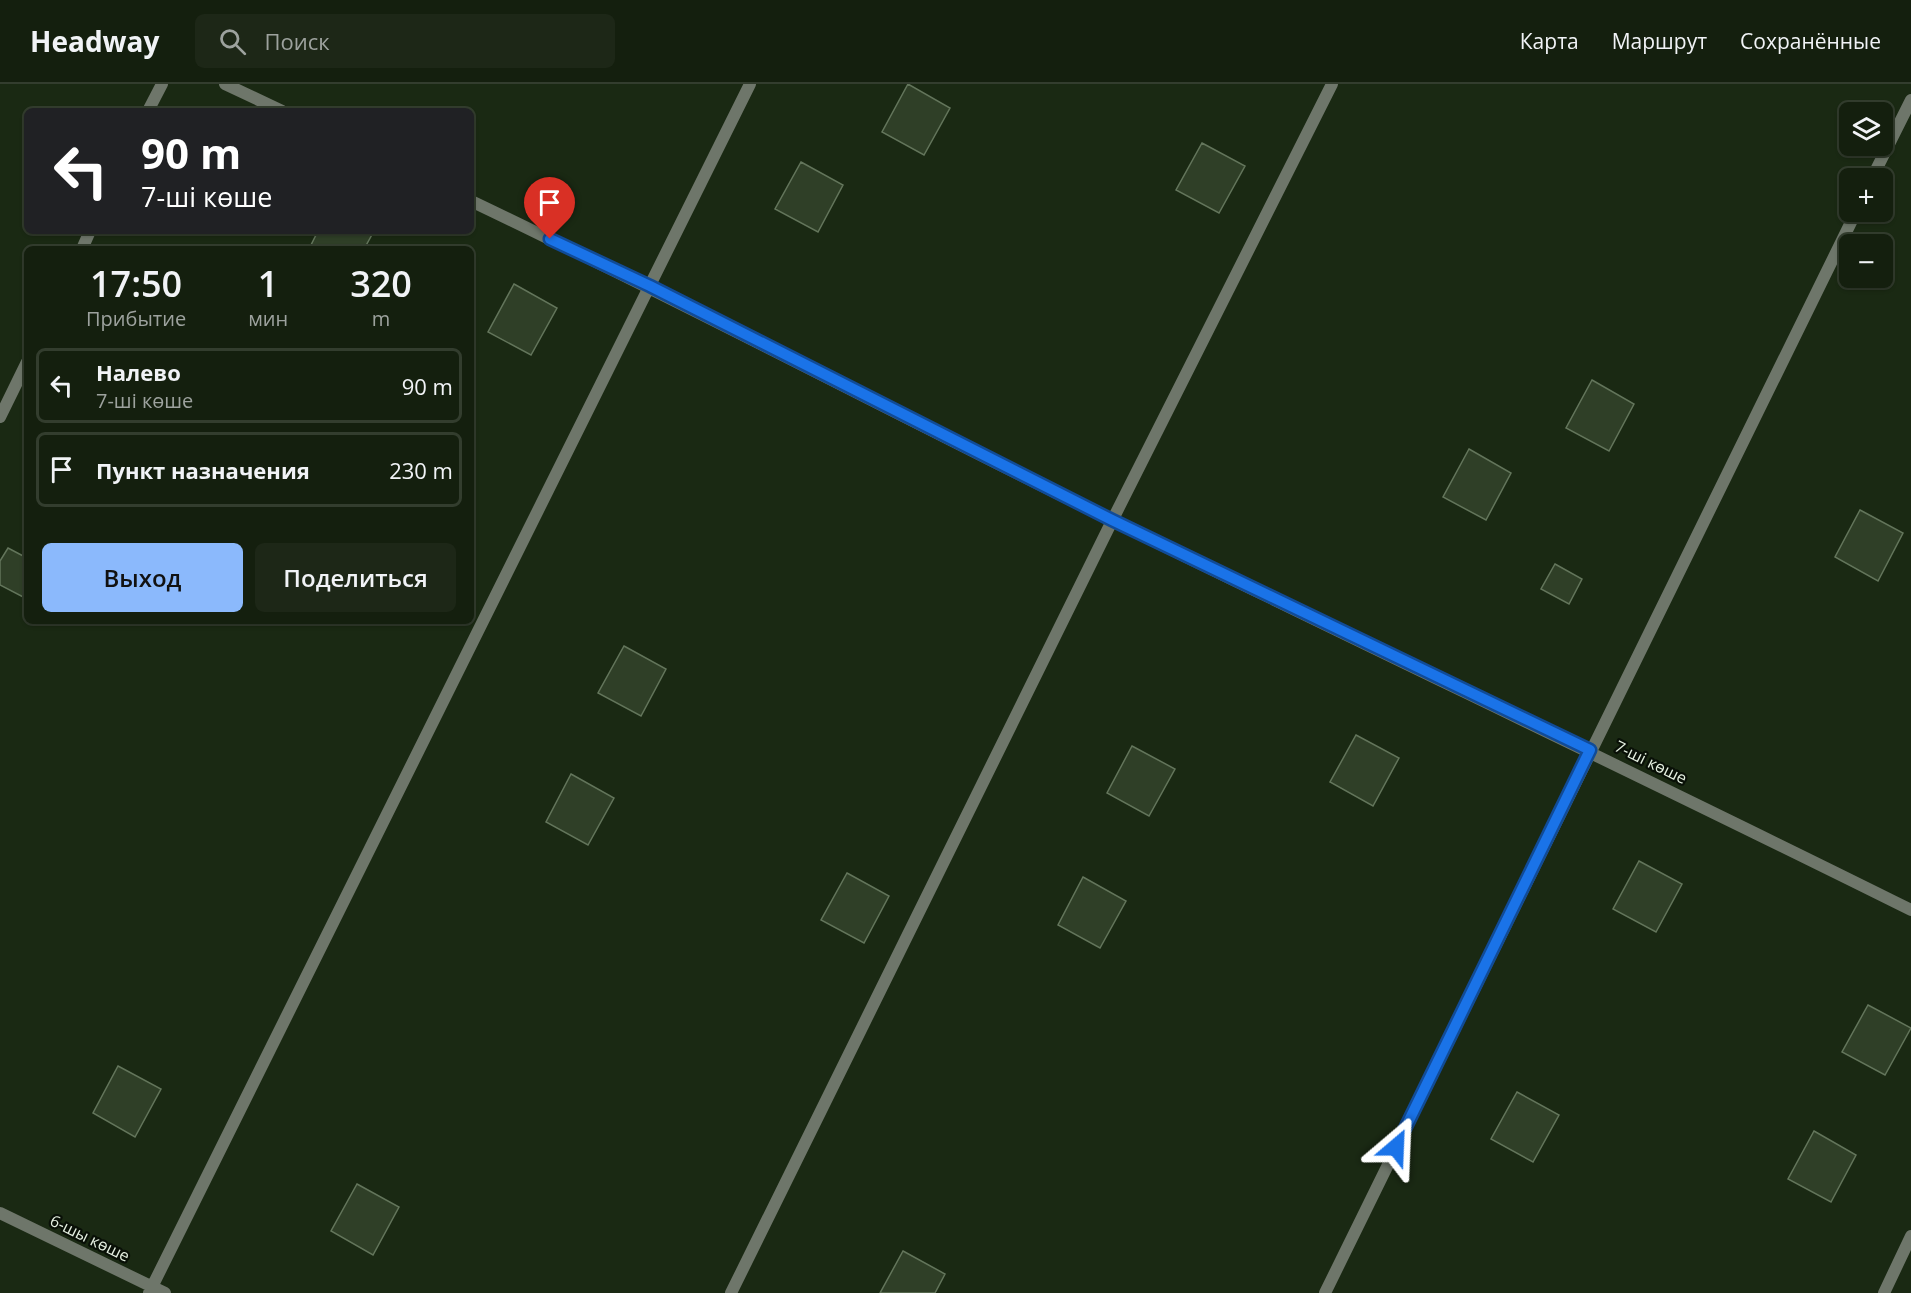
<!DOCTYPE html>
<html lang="ru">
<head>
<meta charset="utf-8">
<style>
	:root { --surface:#141f0e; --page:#1d2717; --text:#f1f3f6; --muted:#9da29e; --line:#333d2e; --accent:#8bb9fc }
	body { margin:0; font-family:"Open Sans",sans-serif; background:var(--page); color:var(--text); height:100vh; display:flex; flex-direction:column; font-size:22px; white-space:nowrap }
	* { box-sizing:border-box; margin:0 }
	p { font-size:20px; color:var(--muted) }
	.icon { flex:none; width:33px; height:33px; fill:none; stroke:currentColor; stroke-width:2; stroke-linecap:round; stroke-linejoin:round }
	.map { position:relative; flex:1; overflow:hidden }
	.side { position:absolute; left:24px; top:162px; width:450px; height:378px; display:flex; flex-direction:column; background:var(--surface); border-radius:9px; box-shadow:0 2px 4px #0004,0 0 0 2px var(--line) }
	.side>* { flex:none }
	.banner { position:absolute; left:24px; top:24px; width:450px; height:126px; border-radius:9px; box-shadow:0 2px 4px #0004,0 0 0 2px var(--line); background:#202124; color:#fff; overflow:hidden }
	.buttons { position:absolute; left:1839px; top:18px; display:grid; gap:12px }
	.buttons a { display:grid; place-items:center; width:54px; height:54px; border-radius:9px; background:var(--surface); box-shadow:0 2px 4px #0004,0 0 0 2px var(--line); font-size:30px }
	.pin { position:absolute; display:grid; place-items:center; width:51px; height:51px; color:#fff; margin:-62px -26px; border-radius:50% 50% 50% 0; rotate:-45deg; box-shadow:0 0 6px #0007 }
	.pin .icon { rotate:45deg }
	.me { position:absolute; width:66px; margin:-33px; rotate:26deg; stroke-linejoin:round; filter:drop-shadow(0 0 4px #0008) }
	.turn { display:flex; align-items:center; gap:21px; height:126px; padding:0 18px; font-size:27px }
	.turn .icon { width:78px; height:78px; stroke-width:2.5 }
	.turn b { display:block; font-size:42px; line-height:51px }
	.eta { display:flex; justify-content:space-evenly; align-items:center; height:102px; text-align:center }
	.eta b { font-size:36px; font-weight:600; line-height:42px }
	.cta { display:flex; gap:12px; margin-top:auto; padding:12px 18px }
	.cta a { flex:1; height:69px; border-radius:9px; background:var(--accent); color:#111; font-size:24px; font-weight:600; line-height:69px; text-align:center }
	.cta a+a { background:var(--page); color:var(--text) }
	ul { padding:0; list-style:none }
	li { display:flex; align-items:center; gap:18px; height:75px; margin:0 12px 9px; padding:0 6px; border:3px solid var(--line); border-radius:9px }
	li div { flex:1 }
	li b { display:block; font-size:22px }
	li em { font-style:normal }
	header { display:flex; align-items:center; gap:36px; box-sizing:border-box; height:84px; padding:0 30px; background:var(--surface); border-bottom:2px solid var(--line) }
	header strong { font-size:28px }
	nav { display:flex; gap:33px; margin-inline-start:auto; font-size:21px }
	.search { width:420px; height:54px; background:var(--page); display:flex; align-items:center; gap:15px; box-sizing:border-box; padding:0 21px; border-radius:9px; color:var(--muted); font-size:22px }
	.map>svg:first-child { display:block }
</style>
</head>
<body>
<header>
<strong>Headway</strong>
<div class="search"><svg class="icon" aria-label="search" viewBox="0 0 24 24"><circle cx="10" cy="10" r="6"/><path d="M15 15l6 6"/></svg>Поиск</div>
<nav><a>Карта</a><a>Маршрут</a><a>Сохранённые</a></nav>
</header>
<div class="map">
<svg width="1911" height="1209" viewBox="0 0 1911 1209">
	<rect width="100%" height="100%" fill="#1a2913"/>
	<path fill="#2f3f27" stroke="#63755b" stroke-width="1.5" d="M 908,0 L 950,24 L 924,71 L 882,48 Z
		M 1202,59 L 1245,82 L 1219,129 L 1176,106 Z
		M 801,78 L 843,101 L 818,148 L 775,125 Z
		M 318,147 L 374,147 L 364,165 L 317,165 L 311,161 Z
		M 514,200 L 557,224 L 531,271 L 488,248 Z
		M 1592,296 L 1634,320 L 1609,367 L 1566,344 Z
		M 1469,365 L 1511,389 L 1486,436 L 1443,413 Z
		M 1860,426 L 1903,449 L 1878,497 L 1835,473 Z
		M 8,464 L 27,474 L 27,515 L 0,501 L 0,477 Z
		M 1555,480 L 1582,495 L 1569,520 L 1541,505 Z
		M 624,562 L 666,585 L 641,632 L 598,609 Z
		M 1356,651 L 1399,674 L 1373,722 L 1330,698 Z
		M 1132,662 L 1175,685 L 1149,732 L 1107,709 Z
		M 571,690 L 614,714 L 588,761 L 546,738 Z
		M 1639,777 L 1682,800 L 1656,848 L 1613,825 Z
		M 847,789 L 889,812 L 864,859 L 821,836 Z
		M 1083,793 L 1126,817 L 1100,864 L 1058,841 Z
		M 1868,921 L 1911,944 L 1885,991 L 1842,968 Z
		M 118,982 L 161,1005 L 135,1053 L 93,1029 Z
		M 1517,1008 L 1559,1031 L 1533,1078 L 1491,1055 Z
		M 1814,1047 L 1856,1071 L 1831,1118 L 1788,1095 Z
		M 357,1100 L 399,1123 L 373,1171 L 331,1147 Z
		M 903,1167 L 945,1190 L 935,1209 L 880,1209 Z"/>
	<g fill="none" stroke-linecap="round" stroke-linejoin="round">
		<path stroke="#6e766a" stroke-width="12" d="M 225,0 L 282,27
			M 148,27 L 162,0
			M 1872,94 L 1911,16
			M 471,117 C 687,220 899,332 1113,437 C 1379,568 1646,694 1911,826
			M 82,165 L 90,147
			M 0,333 L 27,278
			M 0,1129 L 165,1209
			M 149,1209 L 750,0
			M 731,1209 L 1112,437 L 1332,0
			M 1325,1209 L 1856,128
			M 1884,1209 L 1911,1152"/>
	</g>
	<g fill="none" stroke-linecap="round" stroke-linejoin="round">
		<defs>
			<path id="route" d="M 550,155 L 650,202 L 1112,436 L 1590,666 L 1396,1063"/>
		</defs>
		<use href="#route" stroke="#114b97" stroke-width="15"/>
		<use href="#route" stroke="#1a73e8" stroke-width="10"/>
	</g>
	<g text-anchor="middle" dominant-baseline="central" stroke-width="4.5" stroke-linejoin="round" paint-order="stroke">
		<g font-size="16" fill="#e6f1e2" stroke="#091007">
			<text transform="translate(1651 678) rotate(26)">7-ші көше</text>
			<text transform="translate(90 1154) rotate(26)">6-шы көше</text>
		</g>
	</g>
</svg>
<div class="buttons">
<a><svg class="icon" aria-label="layers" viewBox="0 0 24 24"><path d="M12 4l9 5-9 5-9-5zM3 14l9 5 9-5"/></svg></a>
<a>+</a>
<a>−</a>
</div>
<div class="pin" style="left:550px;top:155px;background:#d93025"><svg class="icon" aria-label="arrive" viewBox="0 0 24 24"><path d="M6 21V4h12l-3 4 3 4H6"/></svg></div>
<svg class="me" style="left:1396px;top:1063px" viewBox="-20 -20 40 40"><path d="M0-17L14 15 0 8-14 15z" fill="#1a73e8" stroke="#fff" stroke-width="4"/></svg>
<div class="banner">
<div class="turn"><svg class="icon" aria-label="left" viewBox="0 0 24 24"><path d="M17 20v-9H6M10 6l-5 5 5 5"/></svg><div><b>90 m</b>7-ші көше</div></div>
</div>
<section class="side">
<div class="eta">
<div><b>17:50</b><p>Прибытие</p></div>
<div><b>1</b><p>мин</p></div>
<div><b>320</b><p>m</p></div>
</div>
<ul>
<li><svg class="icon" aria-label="left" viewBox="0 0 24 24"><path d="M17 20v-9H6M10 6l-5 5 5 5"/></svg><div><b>Налево</b><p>7-ші көше</p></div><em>90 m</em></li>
<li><svg class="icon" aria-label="arrive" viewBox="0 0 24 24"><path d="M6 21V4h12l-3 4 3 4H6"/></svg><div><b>Пункт назначения</b></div><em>230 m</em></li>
</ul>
<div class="cta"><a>Выход</a><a>Поделиться</a></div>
</section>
</div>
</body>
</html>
